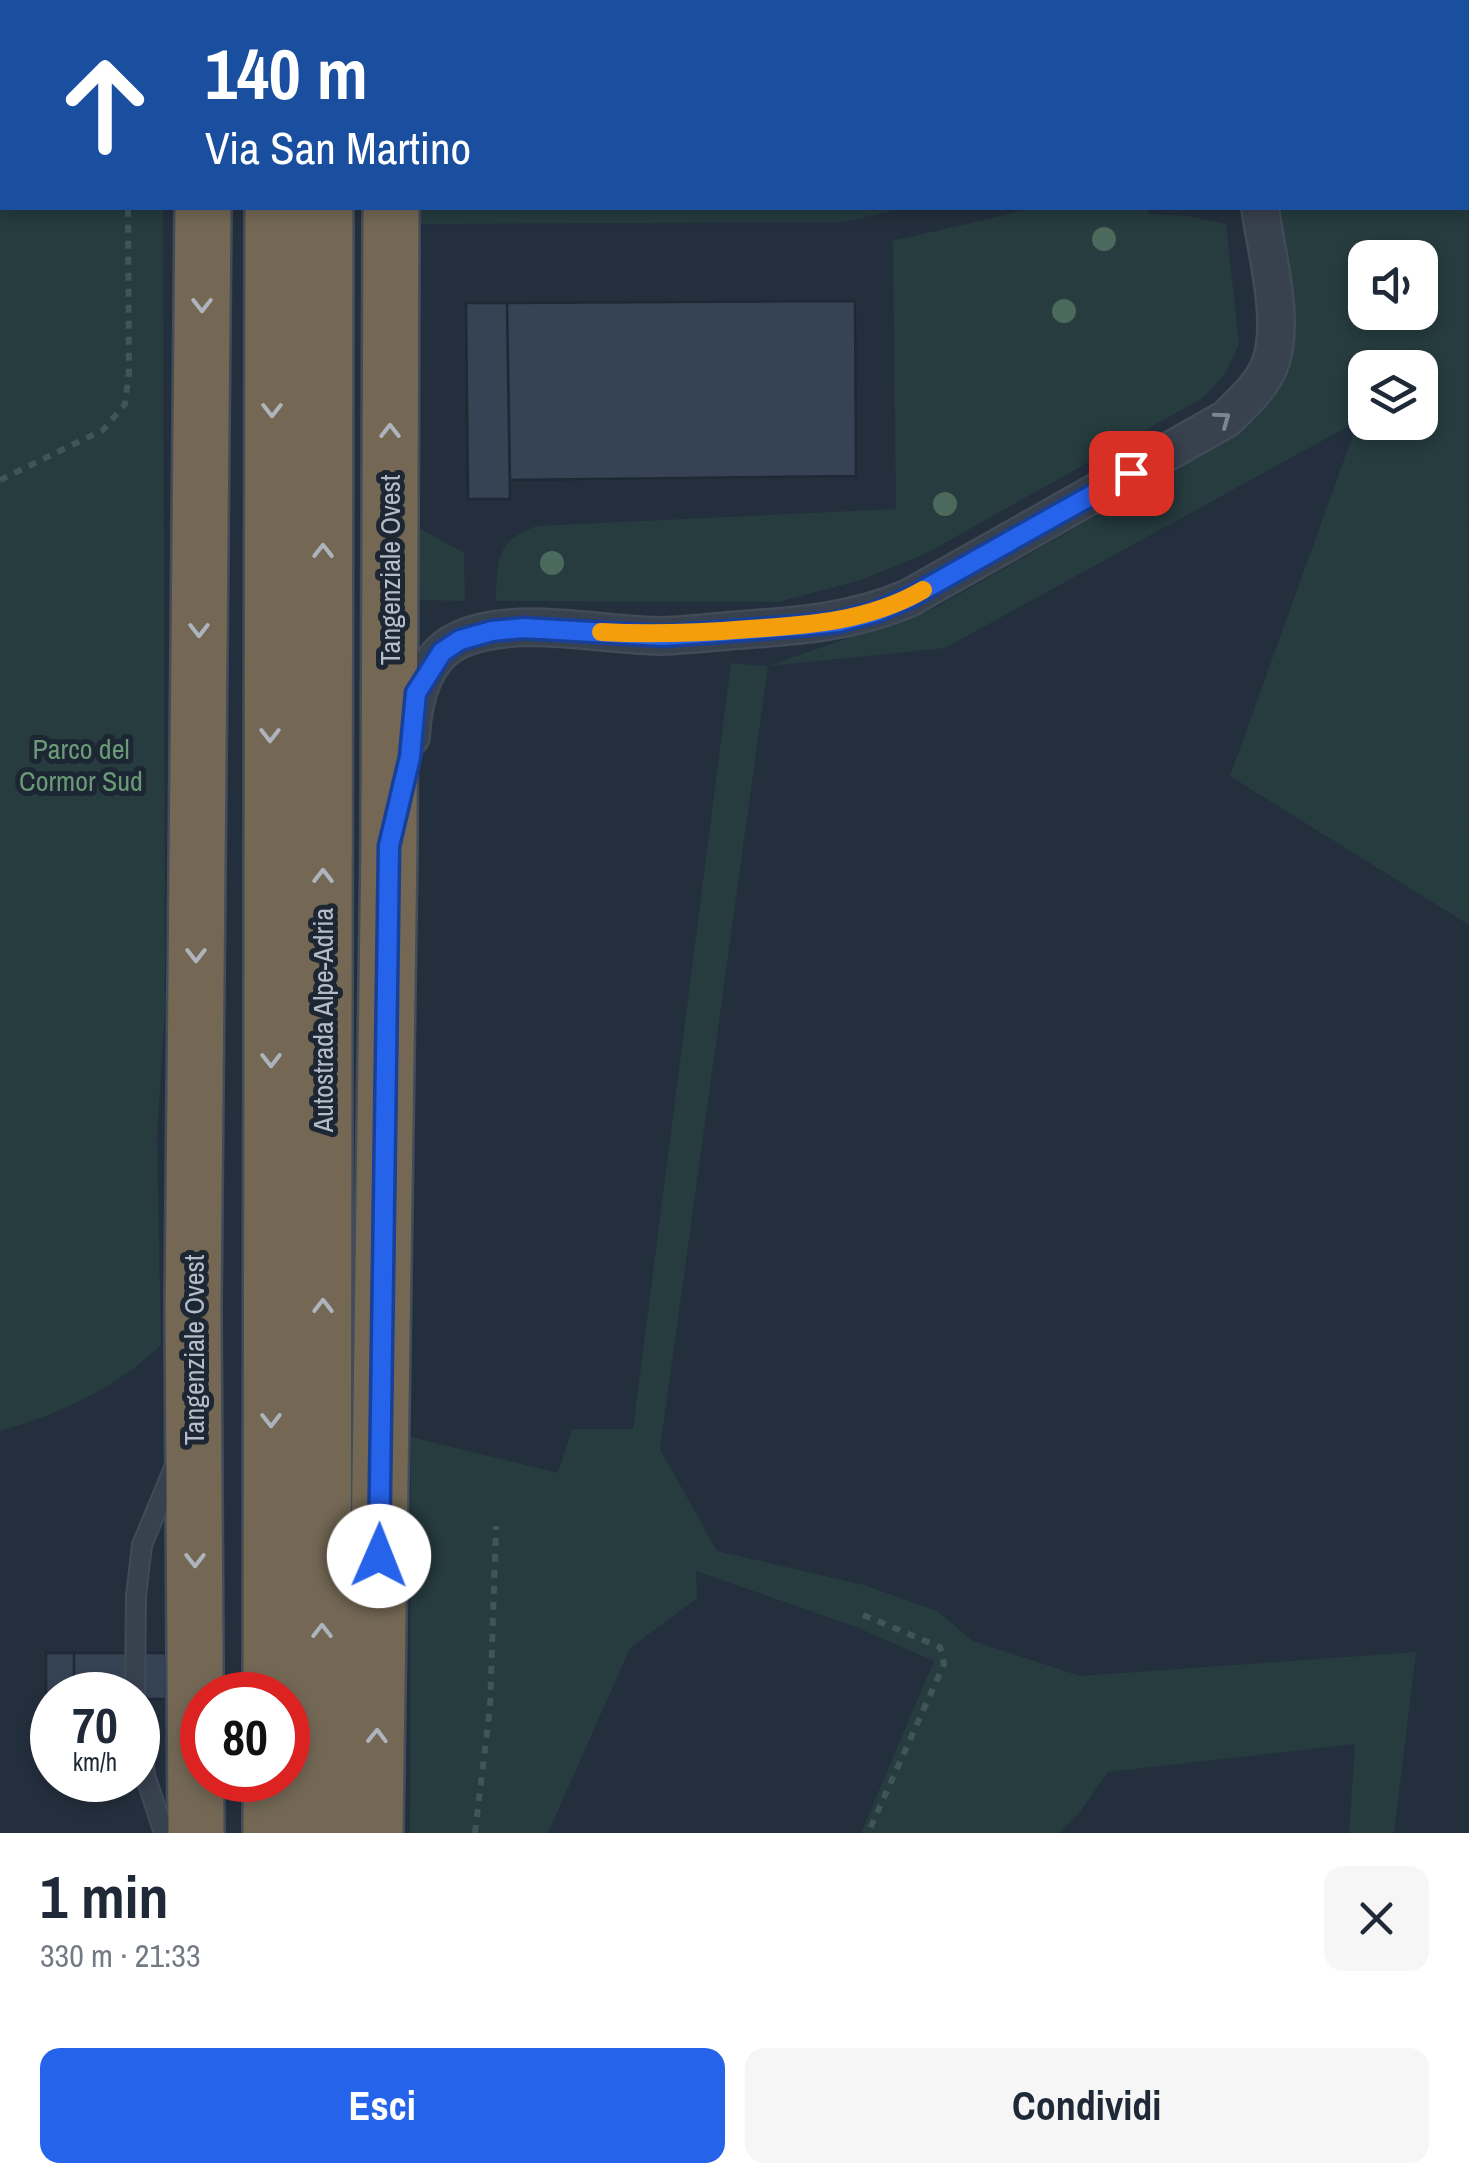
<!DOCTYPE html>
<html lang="it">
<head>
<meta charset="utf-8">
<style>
	:root { --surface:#fff; --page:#f6f6f7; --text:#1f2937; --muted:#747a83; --accent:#2563eb }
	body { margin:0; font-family:"Archivo Narrow",sans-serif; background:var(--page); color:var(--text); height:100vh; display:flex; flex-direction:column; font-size:38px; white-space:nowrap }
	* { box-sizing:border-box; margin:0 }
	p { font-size:32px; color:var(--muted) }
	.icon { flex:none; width:55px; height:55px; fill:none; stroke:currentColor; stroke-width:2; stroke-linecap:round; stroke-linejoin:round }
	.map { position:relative; height:1833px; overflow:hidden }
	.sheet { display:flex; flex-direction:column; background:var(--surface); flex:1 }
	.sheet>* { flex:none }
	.top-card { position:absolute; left:0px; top:0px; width:1470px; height:210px; box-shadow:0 5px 15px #0003; background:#1a4fa0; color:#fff; overflow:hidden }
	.buttons { position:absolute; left:1348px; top:240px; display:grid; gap:20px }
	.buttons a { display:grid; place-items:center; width:90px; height:90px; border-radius:20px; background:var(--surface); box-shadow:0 5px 15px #0003; font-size:50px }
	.speed { position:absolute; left:30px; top:1672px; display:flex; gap:20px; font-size:50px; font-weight:700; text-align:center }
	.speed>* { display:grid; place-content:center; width:130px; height:130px; border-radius:50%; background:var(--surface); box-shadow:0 5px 15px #0003; line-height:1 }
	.speed small { font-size:25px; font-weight:400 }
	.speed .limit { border:15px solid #d22; background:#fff; color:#111 }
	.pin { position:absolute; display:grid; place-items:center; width:85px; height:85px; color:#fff; margin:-42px; border-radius:20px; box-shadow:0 5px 15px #0006 }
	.me { position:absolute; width:110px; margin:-55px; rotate:1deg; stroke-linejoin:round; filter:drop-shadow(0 0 8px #0008) }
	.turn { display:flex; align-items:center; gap:35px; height:210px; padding:0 40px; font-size:45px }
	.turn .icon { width:130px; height:130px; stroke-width:2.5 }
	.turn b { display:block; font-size:70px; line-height:85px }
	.round { display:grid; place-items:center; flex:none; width:105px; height:105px; border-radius:20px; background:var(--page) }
	.headline { display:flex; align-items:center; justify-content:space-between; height:170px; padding:0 40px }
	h1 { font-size:60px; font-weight:800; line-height:75px }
	.button { display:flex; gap:20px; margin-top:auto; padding:20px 40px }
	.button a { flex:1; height:115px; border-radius:20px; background:var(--accent); color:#fff; font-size:40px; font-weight:800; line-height:115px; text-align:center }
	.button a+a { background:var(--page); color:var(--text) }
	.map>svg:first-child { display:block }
</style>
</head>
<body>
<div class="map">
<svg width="1469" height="1833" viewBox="0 0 1469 1833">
	<rect width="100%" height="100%" fill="#242f3e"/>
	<path fill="#263c3f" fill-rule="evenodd" d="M 0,0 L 160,0 L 2,2 L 2,208 L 163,208 L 165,1009 L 157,1136 L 161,1345 C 116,1388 60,1414 0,1431 Z
		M 1115,0 L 1409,0 L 1118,2 Z
		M 1468,92 L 1469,925 L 1230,776 L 1358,421 L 945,648 L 768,666 L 660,1449 L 717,1551 L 864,1585 L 937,1611 L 973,1641 L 1080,1676 L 1416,1652 L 1394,1833 L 1349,1833 L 1355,1744 L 1108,1772 L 1079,1813 L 1059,1833 L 861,1833 L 934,1661 L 856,1627 L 696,1571 L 697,1598 L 630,1648 L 548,1833 L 410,1833 L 411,1437 L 558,1473 L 572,1429 L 633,1429 L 731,663 L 768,666 L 935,608 L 1180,468 L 1251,422 L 1284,375 L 1278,208 L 1468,208 ZM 1365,258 L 1420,258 L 1420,312 L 1365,312 ZM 1365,368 L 1420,368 L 1420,422 L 1365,422 Z
		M 418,208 L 904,208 L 844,222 L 418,224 Z
		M 1035,208 L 1147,208 L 1149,214 L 1188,216 L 1226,224 L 1239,344 L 1225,374 L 1204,397 L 927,553 L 861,580 L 778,602 L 496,601 C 497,561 495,541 537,526 L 896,509 L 893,241 Z
		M 407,521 L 464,553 L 465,601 L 418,600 L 404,583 Z"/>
	<path fill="#364354" stroke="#1f2835" stroke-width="2.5" d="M 521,0 L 758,0 L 758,2 Z
		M 855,301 L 856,476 L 510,480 L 507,303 Z
		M 466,303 L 507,303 L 510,499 L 468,499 Z
		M 46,1653 L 74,1653 L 74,1695 L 52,1695 L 52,1698 L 46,1698 Z
		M 74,1653 L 166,1653 L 166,1699 L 138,1699 L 138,1695 L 74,1695 Z"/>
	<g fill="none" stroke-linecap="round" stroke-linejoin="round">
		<defs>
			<path id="lane" d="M 135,1695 L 136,1596 L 142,1545 L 174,1468
				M 138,1720 L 145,1775 L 164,1833"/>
			<path id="street" d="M 1090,0 L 1094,2
				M 411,737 C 413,701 423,657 459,640 C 516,614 602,636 663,636 C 688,635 714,632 739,630 C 799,626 853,622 909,598 L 1226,419 C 1242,403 1262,386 1270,364 C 1286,323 1266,251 1260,208"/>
			<path id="highway" d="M 204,2 L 204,0
				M 274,2 L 274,0
				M 326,2 L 326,0
				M 391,2 L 391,0
				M 271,1695 L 273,208
				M 271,1780 L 271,1833
				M 196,1833 L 193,1310 L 203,208
				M 323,1833 L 325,208
				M 375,1833 L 389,846 L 391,208"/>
		</defs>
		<use href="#lane" stroke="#414a57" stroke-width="22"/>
		<use href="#street" stroke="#414a57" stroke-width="40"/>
		<use href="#highway" stroke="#434c59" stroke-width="60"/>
		<path stroke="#3f5557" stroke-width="6" stroke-dasharray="8 8" stroke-linecap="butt" d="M 121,0 L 122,2
			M 6,2 L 8,0
			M 0,10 L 2,7
			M 1468,81 L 1469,80
			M 0,480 L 103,430 L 125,404 L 129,373 L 128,208
			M 863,1615 L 940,1647 L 944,1664 L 868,1833
			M 475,1833 L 490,1707 L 496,1526"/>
		<use href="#lane" stroke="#38414e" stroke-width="18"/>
		<use href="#street" stroke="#38414e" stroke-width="35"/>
		<use href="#highway" stroke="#746855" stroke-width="55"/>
	</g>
	<g fill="#4b6a5d">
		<circle cx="1104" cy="239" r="12"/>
		<circle cx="1064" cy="311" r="12"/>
		<circle cx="945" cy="504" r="12"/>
		<circle cx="552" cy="563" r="12"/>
	</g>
	<defs><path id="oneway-chevron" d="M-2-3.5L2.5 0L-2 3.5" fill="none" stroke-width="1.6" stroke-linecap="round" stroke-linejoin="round" transform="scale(2.5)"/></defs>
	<g stroke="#aeb4bd">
		<use href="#oneway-chevron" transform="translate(202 305) rotate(90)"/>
		<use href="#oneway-chevron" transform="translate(272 410) rotate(90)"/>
		<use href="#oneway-chevron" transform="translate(390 431) rotate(-90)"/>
		<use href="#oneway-chevron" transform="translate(323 551) rotate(-90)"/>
		<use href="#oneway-chevron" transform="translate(199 630) rotate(90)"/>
		<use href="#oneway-chevron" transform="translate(270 735) rotate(90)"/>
		<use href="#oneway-chevron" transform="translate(323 876) rotate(-90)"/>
		<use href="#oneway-chevron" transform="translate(196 955) rotate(90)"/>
		<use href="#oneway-chevron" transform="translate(271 1060) rotate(90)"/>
		<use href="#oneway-chevron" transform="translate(323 1306) rotate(-90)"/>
		<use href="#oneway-chevron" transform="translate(271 1420) rotate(90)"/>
		<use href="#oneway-chevron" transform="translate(195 1560) rotate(90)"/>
		<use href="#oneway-chevron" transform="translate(322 1631) rotate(-90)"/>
		<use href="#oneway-chevron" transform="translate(377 1736) rotate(-89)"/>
	</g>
	<use stroke="#7c8592" href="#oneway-chevron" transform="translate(1223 419) rotate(-36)"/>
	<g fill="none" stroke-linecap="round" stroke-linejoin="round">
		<defs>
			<path id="route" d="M 379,1556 L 389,846 L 410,757 L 416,693 L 442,652 L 460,640 L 492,631 L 523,628 L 663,636 L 800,626 L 838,622 L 876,612 L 909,598 L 1131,473"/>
		</defs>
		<use href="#route" stroke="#184099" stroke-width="25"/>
		<use href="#route" stroke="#2563eb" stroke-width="18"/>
		<path stroke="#f59e0b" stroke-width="18" d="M 601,632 C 651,635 699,633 749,629 C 811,625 869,621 923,590"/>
	</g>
	<g text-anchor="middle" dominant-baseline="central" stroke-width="10" stroke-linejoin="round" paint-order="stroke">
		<g font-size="28" fill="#b4bcc9" stroke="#1d2633">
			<text transform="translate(390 570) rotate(-90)">Tangenziale Ovest</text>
			<text transform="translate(323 1020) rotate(-90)">Autostrada Alpe-Adria</text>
			<text transform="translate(194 1350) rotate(-90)">Tangenziale Ovest</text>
		</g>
		<g font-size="28" fill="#6b9a76" stroke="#1d2633">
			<text x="81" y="749">Parco del<tspan x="81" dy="32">Cormor Sud</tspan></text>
		</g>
	</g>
</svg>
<div class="buttons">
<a><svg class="icon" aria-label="sound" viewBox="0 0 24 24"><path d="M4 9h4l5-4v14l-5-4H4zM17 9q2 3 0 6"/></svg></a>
<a><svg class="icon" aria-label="layers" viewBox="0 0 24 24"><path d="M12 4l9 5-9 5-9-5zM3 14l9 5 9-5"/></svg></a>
</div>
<div class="speed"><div>70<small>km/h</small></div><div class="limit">80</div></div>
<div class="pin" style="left:1131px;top:473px;background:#d93025"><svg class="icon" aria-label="arrive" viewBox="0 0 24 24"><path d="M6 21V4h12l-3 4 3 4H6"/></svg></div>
<svg class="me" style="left:379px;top:1556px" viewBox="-20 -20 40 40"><circle r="19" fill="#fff"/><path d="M0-13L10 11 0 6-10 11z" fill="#2563eb"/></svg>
<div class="top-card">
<div class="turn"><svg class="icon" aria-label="ahead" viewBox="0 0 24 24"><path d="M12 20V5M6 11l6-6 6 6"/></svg><div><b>140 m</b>Via San Martino</div></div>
</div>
</div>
<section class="sheet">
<div class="headline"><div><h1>1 min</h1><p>330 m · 21:33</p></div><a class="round"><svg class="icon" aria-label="close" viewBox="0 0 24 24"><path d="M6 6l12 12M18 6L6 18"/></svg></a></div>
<div class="button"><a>Esci</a><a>Condividi</a></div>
</section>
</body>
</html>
